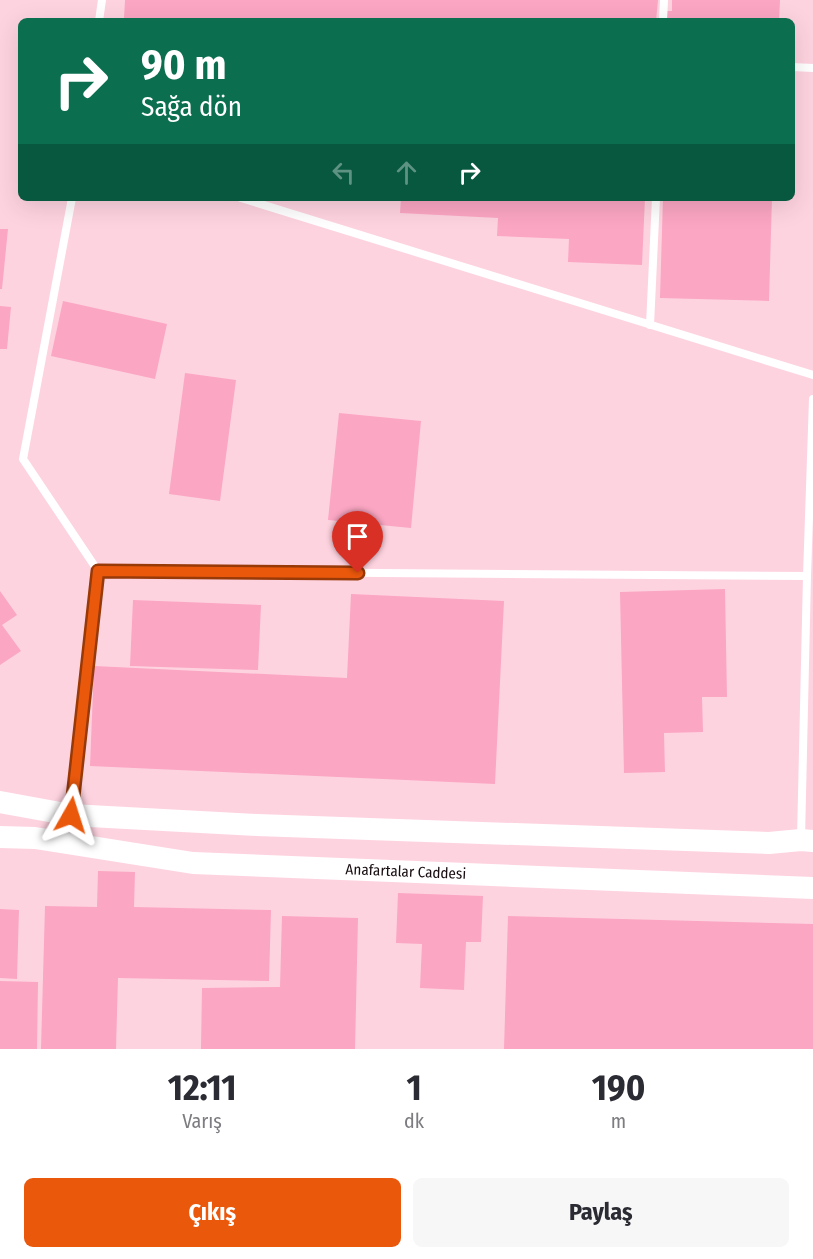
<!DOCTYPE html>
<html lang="tr">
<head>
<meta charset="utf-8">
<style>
	:root { --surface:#fff; --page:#f7f7f7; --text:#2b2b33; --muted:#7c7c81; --accent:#ea580c }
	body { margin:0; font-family:"Fira Sans Condensed",sans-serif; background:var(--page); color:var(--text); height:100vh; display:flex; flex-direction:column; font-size:22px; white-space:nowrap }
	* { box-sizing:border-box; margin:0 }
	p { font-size:20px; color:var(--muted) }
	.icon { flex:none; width:33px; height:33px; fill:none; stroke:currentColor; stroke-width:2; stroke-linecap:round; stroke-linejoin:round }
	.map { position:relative; height:1049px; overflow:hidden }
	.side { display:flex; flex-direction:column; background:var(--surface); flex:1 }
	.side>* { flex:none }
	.hud { position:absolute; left:18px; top:18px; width:777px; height:183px; border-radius:9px; box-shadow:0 6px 24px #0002; background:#0b6e4f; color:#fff; overflow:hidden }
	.pin { position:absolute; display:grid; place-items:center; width:51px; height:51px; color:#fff; margin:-62px -26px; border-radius:50% 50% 50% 0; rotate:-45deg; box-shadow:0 0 6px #0007 }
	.pin .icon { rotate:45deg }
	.me { position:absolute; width:66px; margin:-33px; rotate:6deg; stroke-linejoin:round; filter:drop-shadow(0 0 4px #0008) }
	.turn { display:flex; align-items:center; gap:21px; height:126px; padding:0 24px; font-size:27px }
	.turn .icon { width:78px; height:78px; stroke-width:2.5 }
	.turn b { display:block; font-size:42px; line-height:51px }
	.lanes { display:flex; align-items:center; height:57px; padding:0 24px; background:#0003; justify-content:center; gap:30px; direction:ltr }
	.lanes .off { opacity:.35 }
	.eta { display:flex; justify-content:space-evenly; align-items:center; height:102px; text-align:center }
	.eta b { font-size:36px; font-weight:700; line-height:42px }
	.button { display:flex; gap:12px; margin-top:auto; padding:12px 24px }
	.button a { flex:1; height:69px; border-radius:9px; background:var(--accent); color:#fff; font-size:24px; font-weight:700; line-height:69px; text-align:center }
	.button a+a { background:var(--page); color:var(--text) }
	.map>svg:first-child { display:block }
</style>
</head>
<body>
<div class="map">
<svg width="813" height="1049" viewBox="0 0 813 1049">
	<rect width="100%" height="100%" fill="#fbdfe8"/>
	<path fill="#fed3e0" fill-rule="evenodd" d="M 0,0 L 813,0 L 813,1049 L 0,1049 ZM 21,21 L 792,21 L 792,198 L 21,198 Z"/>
	<path fill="#fba6c3" d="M 125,0 L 658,0 L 656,21 L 180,21 L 124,18 Z
		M 672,0 L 780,0 L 779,21 L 666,21 L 667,11 L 672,11 Z
		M 401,198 L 645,198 L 642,265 L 568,262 L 569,239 L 497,236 L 498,218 L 400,213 Z
		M 663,198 L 772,198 L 769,301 L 660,298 Z
		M 0,229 L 8,229 L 2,289 L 0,289 Z
		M 63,301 L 167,324 L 155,379 L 51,356 Z
		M 0,306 L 11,307 L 7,349 L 0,349 Z
		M 185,373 L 236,380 L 220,501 L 169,494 Z
		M 339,413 L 421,421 L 411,528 L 328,520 Z
		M 725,589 L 727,697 L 702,697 L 703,732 L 664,733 L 665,772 L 624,773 L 620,592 Z
		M 0,591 L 17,615 L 2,625 L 21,651 L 0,665 Z
		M 351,594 L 504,601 L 495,784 L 90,766 L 94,666 L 347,678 Z
		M 133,600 L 261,605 L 258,670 L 130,666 Z
		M 98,871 L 135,872 L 134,907 L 271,910 L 269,981 L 118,978 L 116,1049 L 41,1049 L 45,906 L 97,907 Z
		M 398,893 L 483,896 L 481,942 L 466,942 L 464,990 L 420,988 L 422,944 L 396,943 Z
		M 0,909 L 19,910 L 17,979 L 0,978 Z
		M 282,916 L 358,918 L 355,1049 L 201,1049 L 202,988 L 280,987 Z
		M 508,916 L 813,924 L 813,1049 L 504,1049 Z
		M 0,981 L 38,982 L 37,1049 L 0,1049 Z"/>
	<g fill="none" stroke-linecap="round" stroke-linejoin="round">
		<path stroke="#fff" stroke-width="8" d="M 99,21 L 102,0
			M 663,21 L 664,0
			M 792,67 L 813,68
			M 241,198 L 813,375
			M 650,325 L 656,198
			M 98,571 L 807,576
			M 71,814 L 98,571 L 23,459 L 72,198
			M 801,839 L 807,576 L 813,399"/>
		<g stroke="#fff" stroke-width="22">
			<path d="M 0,802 L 71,815 L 257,825 L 769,843 L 801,840 L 813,841"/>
			<path id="s1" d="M 0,837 L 35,838 L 193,863 L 813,888"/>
		</g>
	</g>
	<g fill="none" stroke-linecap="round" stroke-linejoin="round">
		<defs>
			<path id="route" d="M 71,815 L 98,571 L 358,573"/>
		</defs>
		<use href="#route" stroke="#983908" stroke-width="15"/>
		<use href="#route" stroke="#ea580c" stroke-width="10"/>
	</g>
	<g text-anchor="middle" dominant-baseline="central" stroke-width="4.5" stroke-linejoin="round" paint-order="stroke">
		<g font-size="15" fill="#170c10" stroke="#fff">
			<text stroke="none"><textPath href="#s1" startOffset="408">Anafartalar Caddesi</textPath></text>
		</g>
	</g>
</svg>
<div class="pin" style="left:358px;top:573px;background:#d93025"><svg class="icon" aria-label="arrive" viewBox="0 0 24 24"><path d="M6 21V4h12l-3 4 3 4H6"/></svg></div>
<svg class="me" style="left:71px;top:815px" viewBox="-20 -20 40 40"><path d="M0-17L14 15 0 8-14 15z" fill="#ea580c" stroke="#fff" stroke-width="4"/></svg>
<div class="hud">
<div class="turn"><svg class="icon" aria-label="right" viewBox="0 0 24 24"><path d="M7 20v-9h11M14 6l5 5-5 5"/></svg><div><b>90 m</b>Sağa dön</div></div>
<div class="lanes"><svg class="icon off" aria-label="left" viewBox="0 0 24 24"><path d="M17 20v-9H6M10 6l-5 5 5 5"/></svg><svg class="icon off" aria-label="ahead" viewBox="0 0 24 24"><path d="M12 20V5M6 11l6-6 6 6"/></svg><svg class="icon" aria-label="right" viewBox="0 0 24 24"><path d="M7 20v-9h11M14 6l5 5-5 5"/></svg></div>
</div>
</div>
<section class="side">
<div class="eta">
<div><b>12:11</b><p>Varış</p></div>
<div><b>1</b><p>dk</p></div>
<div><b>190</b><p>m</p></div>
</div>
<div class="button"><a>Çıkış</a><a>Paylaş</a></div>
</section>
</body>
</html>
